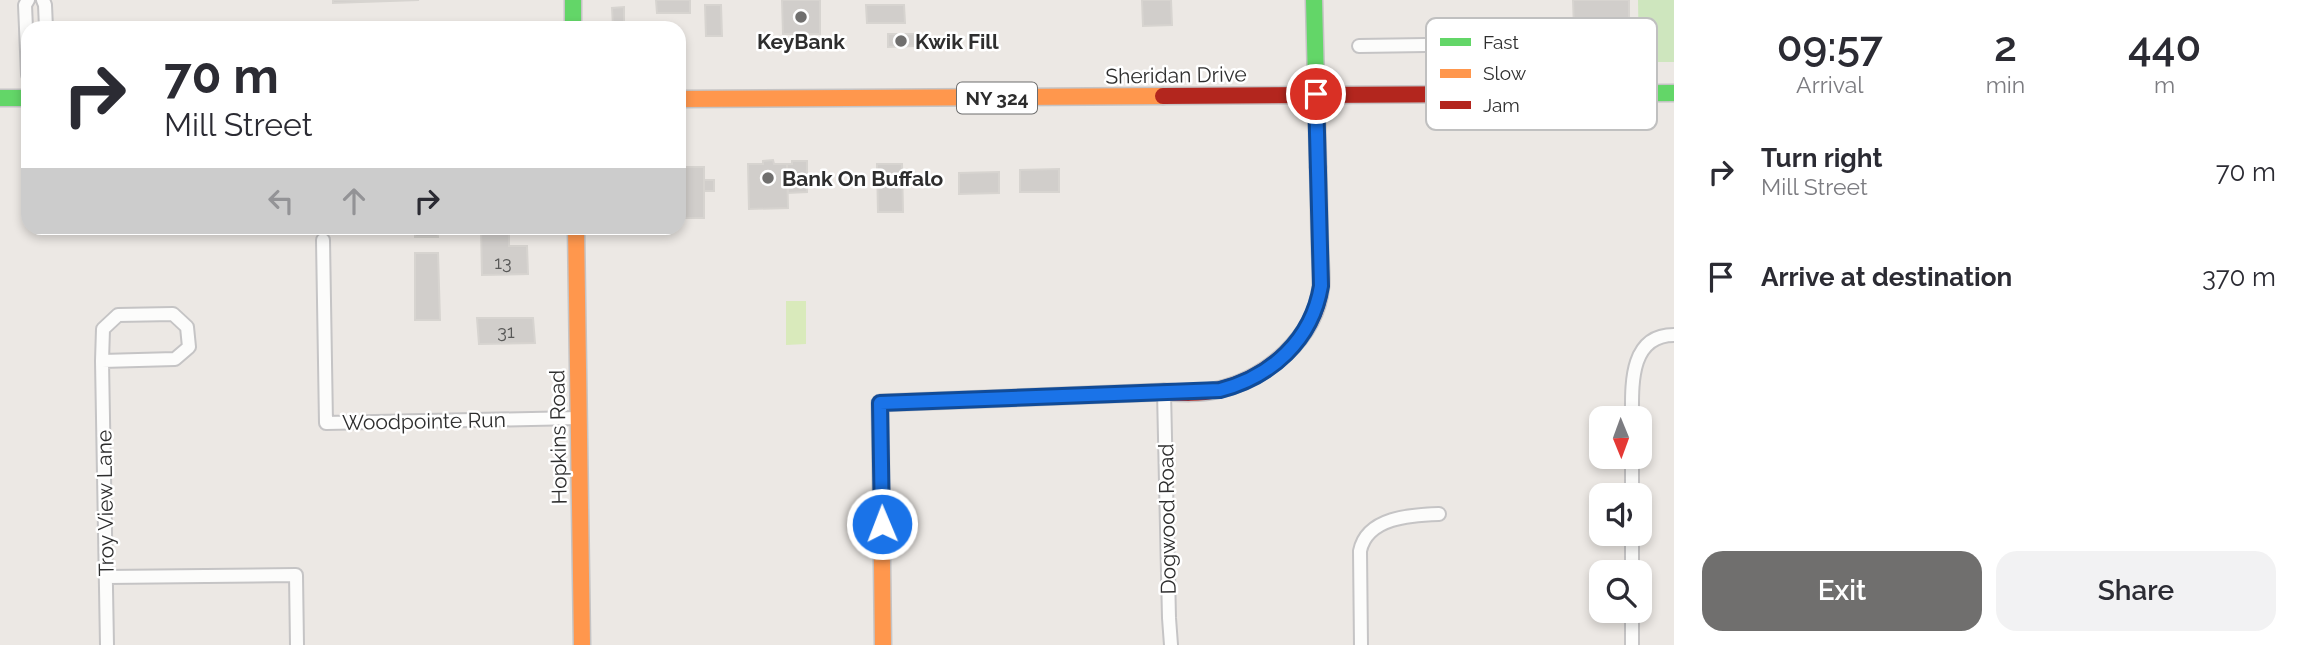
<!DOCTYPE html>
<html lang="en">
<head>
<meta charset="utf-8">
<style>
	:root { --surface:#fff; --page:#f2f2f3; --text:#2b2b33; --muted:#7c7c81; --accent:#706f6e }
	body { margin:0; font-family:Raleway,sans-serif; background:var(--page); color:var(--text); height:100vh; display:flex; flex-direction:column; font-size:26px; white-space:nowrap }
	* { box-sizing:border-box; margin:0 }
	p { font-size:23px; color:var(--muted) }
	.icon { flex:none; width:38px; height:38px; fill:none; stroke:currentColor; stroke-width:2; stroke-linecap:round; stroke-linejoin:round }
	.map { position:relative; flex:1; overflow:hidden }
	.side { display:flex; flex-direction:column; background:var(--surface); width:630px }
	.side>* { flex:none }
	.hud { position:absolute; left:21px; top:21px; width:665px; height:214px; border-radius:21px; box-shadow:0 4px 10px #0003; background:#fff; color:var(--text); overflow:hidden }
	.needle { width:46px; rotate:179deg }
	.controls { position:absolute; left:1589px; top:406px; display:grid; gap:14px }
	.controls a { display:grid; place-items:center; width:63px; height:63px; border-radius:14px; background:var(--surface); box-shadow:0 4px 10px #0003; font-size:35px }
	.pin { position:absolute; display:grid; place-items:center; width:60px; height:60px; color:#fff; margin:-30px; border:4px solid #fff; border-radius:50%; box-shadow:0 2px 7px #0007 }
	.me { position:absolute; width:77px; margin:-38px; rotate:359deg; stroke-linejoin:round; filter:drop-shadow(0 0 5px #0008) }
	.turn { display:flex; align-items:center; gap:24px; height:147px; padding:0 28px; font-size:32px }
	.turn .icon { width:91px; height:91px; stroke-width:2.5 }
	.turn b { display:block; font-size:49px; line-height:60px }
	.lanes { display:flex; align-items:center; height:66px; padding:0 28px; background:#0003; justify-content:center; gap:35px; direction:ltr }
	.lanes .off { opacity:.35 }
	.eta { display:flex; justify-content:space-evenly; align-items:center; height:119px; text-align:center }
	.eta b { font-size:42px; font-weight:600; line-height:49px }
	.action { display:flex; gap:14px; margin-top:auto; padding:14px 28px }
	.action a { flex:1; height:80px; border-radius:21px; background:var(--accent); color:#fff; font-size:28px; font-weight:600; line-height:80px; text-align:center }
	.action a+a { background:var(--page); color:var(--text) }
	ul { padding:0; list-style:none }
	li { display:flex; align-items:center; gap:21px; height:105px; padding:0 28px }
	li div { flex:1 }
	li b { display:block; font-size:26px }
	li em { font-style:normal }
	main { display:flex; flex:1; min-height:0 }
	.map>svg:first-child { display:block }
</style>
</head>
<body>
<main>
<div class="map">
<svg width="1674" height="645" viewBox="0 0 1674 645">
	<rect width="100%" height="100%" fill="#ece8e4"/>
	<path fill="#cee6be" d="M 1638,0 L 1674,0 L 1674,62 L 1639,62 Z"/>
	<path fill="#d9eabb" d="M 786,301 L 806,301 L 806,344 L 786,345 Z"/>
	<path fill="#d1cecb" stroke="#d7d4d0" stroke-width="2" d="M 333,0 L 419,0 L 333,3 Z
		M 656,0 L 690,0 L 690,13 L 657,13 Z
		M 782,0 L 820,0 L 820,34 L 783,34 Z
		M 1142,0 L 1171,0 L 1172,25 L 1143,26 Z
		M 1573,0 L 1629,0 L 1629,21 L 1600,21 L 1600,27 L 1574,28 Z
		M 705,5 L 721,5 L 722,36 L 706,36 Z
		M 866,5 L 904,5 L 905,23 L 867,23 Z
		M 624,7 L 624,26 L 613,26 L 612,8 Z
		M 888,34 L 914,34 L 915,46 L 888,47 Z
		M 773,160 L 774,164 L 787,164 L 788,208 L 749,209 L 748,164 L 763,164 L 763,161 Z
		M 792,161 L 807,161 L 807,192 L 788,193 L 787,164 L 792,164 Z
		M 877,164 L 902,164 L 903,212 L 878,212 Z
		M 679,167 L 704,167 L 704,218 L 679,218 Z
		M 1059,169 L 1059,192 L 1020,192 L 1020,170 Z
		M 999,172 L 999,193 L 959,194 L 959,173 Z
		M 704,180 L 714,180 L 714,191 L 704,191 Z
		M 415,228 L 437,228 L 438,237 L 415,237 Z
		M 481,228 L 509,228 L 509,246 L 527,246 L 528,274 L 482,275 Z
		M 415,253 L 438,253 L 440,320 L 415,320 Z
		M 477,318 L 533,318 L 535,343 L 479,344 Z"/>
	<g fill="none" stroke-linecap="round" stroke-linejoin="round">
		<defs>
			<path id="street" d="M 43,0 L 45,5 L 46,28
				M 1359,46 L 1557,43
				M 28,75 L 25,5 L 28,0
				M 1492,93 L 1492,43
				M 323,240 L 326,423 L 579,418
				M 102,361 L 175,359 L 189,347 L 187,327 L 173,314 L 118,315 L 103,329 L 102,361 L 107,645
				M 1164,392 L 1169,618 L 1171,645
				M 1632,418 C 1632,386 1629,335 1674,335
				M 1632,495 L 1632,457
				M 1632,572 L 1632,534
				M 106,577 L 296,575 L 297,645
				M 1632,611 L 1632,645
				M 1361,645 L 1360,551 C 1367,517 1411,515 1439,514"/>
			<path id="fast" d="M 573,0 L 573,28
				M 1314,0 L 1318,167
				M 1495,94 L 1674,93
				M 0,98 L 28,98"/>
			<path id="slow" d="M 679,99 L 1163,96
				M 576,228 L 582,645
				M 883,645 L 880,403 L 1164,392"/>
			<path id="jam" d="M 1163,96 L 1495,94
				M 1164,392 C 1182,393 1199,394 1217,390 C 1266,379 1316,338 1321,286 C 1322,273 1320,260 1320,248 C 1319,221 1319,194 1318,167"/>
		</defs>
		<use href="#street" stroke="#c5c4c5" stroke-width="16"/>
		<use href="#fast" stroke="#c5c4c5" stroke-width="19"/>
		<use href="#slow" stroke="#c5c4c5" stroke-width="19"/>
		<use href="#jam" stroke="#c5c4c5" stroke-width="19"/>
		<use href="#street" stroke="#fcfcfb" stroke-width="12"/>
		<use href="#fast" stroke="#63d668" stroke-width="16"/>
		<use href="#slow" stroke="#ff974d" stroke-width="16"/>
		<use href="#jam" stroke="#b3261e" stroke-width="16"/>
	</g>
	<g fill="none" stroke-linecap="round" stroke-linejoin="round">
		<defs>
			<path id="route" d="M 882,524 L 880,403 L 1220,390 C 1271,377 1312,340 1321,286 L 1316,94"/>
		</defs>
		<use href="#route" stroke="#114b97" stroke-width="18"/>
		<use href="#route" stroke="#1a73e8" stroke-width="12"/>
	</g>
	<g fill="#706f6e" stroke="#fff" stroke-width="2.5">
		<circle cx="801" cy="17" r="7"/>
		<circle cx="901" cy="41" r="7"/>
		<circle cx="768" cy="178" r="7"/>
	</g>
	<g text-anchor="middle" dominant-baseline="central" stroke-width="5" stroke-linejoin="round" paint-order="stroke">
		<g font-size="18" fill="#585857">
			<text x="503" y="262">13</text>
			<text x="506" y="331">31</text>
		</g>
		<rect fill="#fff" stroke="#6d6d6d" stroke-width="2" x="957" y="82.5" width="80" height="31" rx="5"/>
		<g font-size="19" font-weight="bold" fill="#2e2e2e">
			<text x="997" y="98">NY 324</text>
		</g>
		<g font-size="21" font-weight="bold" fill="#2e2e2e" stroke="#fff" text-anchor="start">
			<text x="801" y="41" text-anchor="middle">KeyBank</text>
			<text x="915" y="41">Kwik Fill</text>
			<text x="782" y="178">Bank On Buffalo</text>
		</g>
		<g font-size="21" fill="#2e2e2e" stroke="#fff">
			<text transform="translate(1176 75) rotate(-1)">Sheridan Drive</text>
			<text transform="translate(424 421) rotate(-1)">Woodpointe Run</text>
			<text transform="translate(558 437) rotate(-91)">Hopkins Road</text>
			<text transform="translate(105 503) rotate(-91)">Troy View Lane</text>
			<text transform="translate(1167 519) rotate(-91)">Dogwood Road</text>
		</g>
	</g>
	<rect x="1426" y="18" width="231" height="112" rx="10" fill="#fff" stroke="#c0c0c0" stroke-width="2"/>
	<rect x="1440" y="38" width="31" height="8" fill="#63d668"/>
	<rect x="1440" y="69" width="31" height="9" fill="#ff974d"/>
	<rect x="1440" y="101" width="31" height="8" fill="#b3261e"/>
	<g font-size="19" fill="#2e2e2e">
		<text x="1483" y="49">Fast</text>
		<text x="1483" y="80">Slow</text>
		<text x="1483" y="112">Jam</text>
	</g>
</svg>
<div class="controls">
<a><svg class="needle" viewBox="-14 -14 28 28"><path d="M0-13l5 13h-10z" fill="#e53935"/><path d="M0 13l5-13h-10z" fill="#7c7c81"/></svg></a>
<a><svg class="icon" aria-label="sound" viewBox="0 0 24 24"><path d="M4 9h4l5-4v14l-5-4H4zM17 9q2 3 0 6"/></svg></a>
<a><svg class="icon" aria-label="search" viewBox="0 0 24 24"><circle cx="10" cy="10" r="6"/><path d="M15 15l6 6"/></svg></a>
</div>
<div class="pin" style="left:1316px;top:94px;background:#d93025"><svg class="icon" aria-label="arrive" viewBox="0 0 24 24"><path d="M6 21V4h12l-3 4 3 4H6"/></svg></div>
<svg class="me" style="left:882px;top:524px" viewBox="-20 -20 40 40"><circle r="17" fill="#1a73e8" stroke="#fff" stroke-width="3"/><path d="M0-11L8 9 0 5-8 9z" fill="#fff"/></svg>
<div class="hud">
<div class="turn"><svg class="icon" aria-label="right" viewBox="0 0 24 24"><path d="M7 20v-9h11M14 6l5 5-5 5"/></svg><div><b>70 m</b>Mill Street</div></div>
<div class="lanes"><svg class="icon off" aria-label="left" viewBox="0 0 24 24"><path d="M17 20v-9H6M10 6l-5 5 5 5"/></svg><svg class="icon off" aria-label="ahead" viewBox="0 0 24 24"><path d="M12 20V5M6 11l6-6 6 6"/></svg><svg class="icon" aria-label="right" viewBox="0 0 24 24"><path d="M7 20v-9h11M14 6l5 5-5 5"/></svg></div>
</div>
</div>
<section class="side">
<div class="eta">
<div><b>09:57</b><p>Arrival</p></div>
<div><b>2</b><p>min</p></div>
<div><b>440</b><p>m</p></div>
</div>
<ul>
<li><svg class="icon" aria-label="right" viewBox="0 0 24 24"><path d="M7 20v-9h11M14 6l5 5-5 5"/></svg><div><b>Turn right</b><p>Mill Street</p></div><em>70 m</em></li>
<li><svg class="icon" aria-label="arrive" viewBox="0 0 24 24"><path d="M6 21V4h12l-3 4 3 4H6"/></svg><div><b>Arrive at destination</b></div><em>370 m</em></li>
</ul>
<div class="action"><a>Exit</a><a>Share</a></div>
</section>
</main>
</body>
</html>
